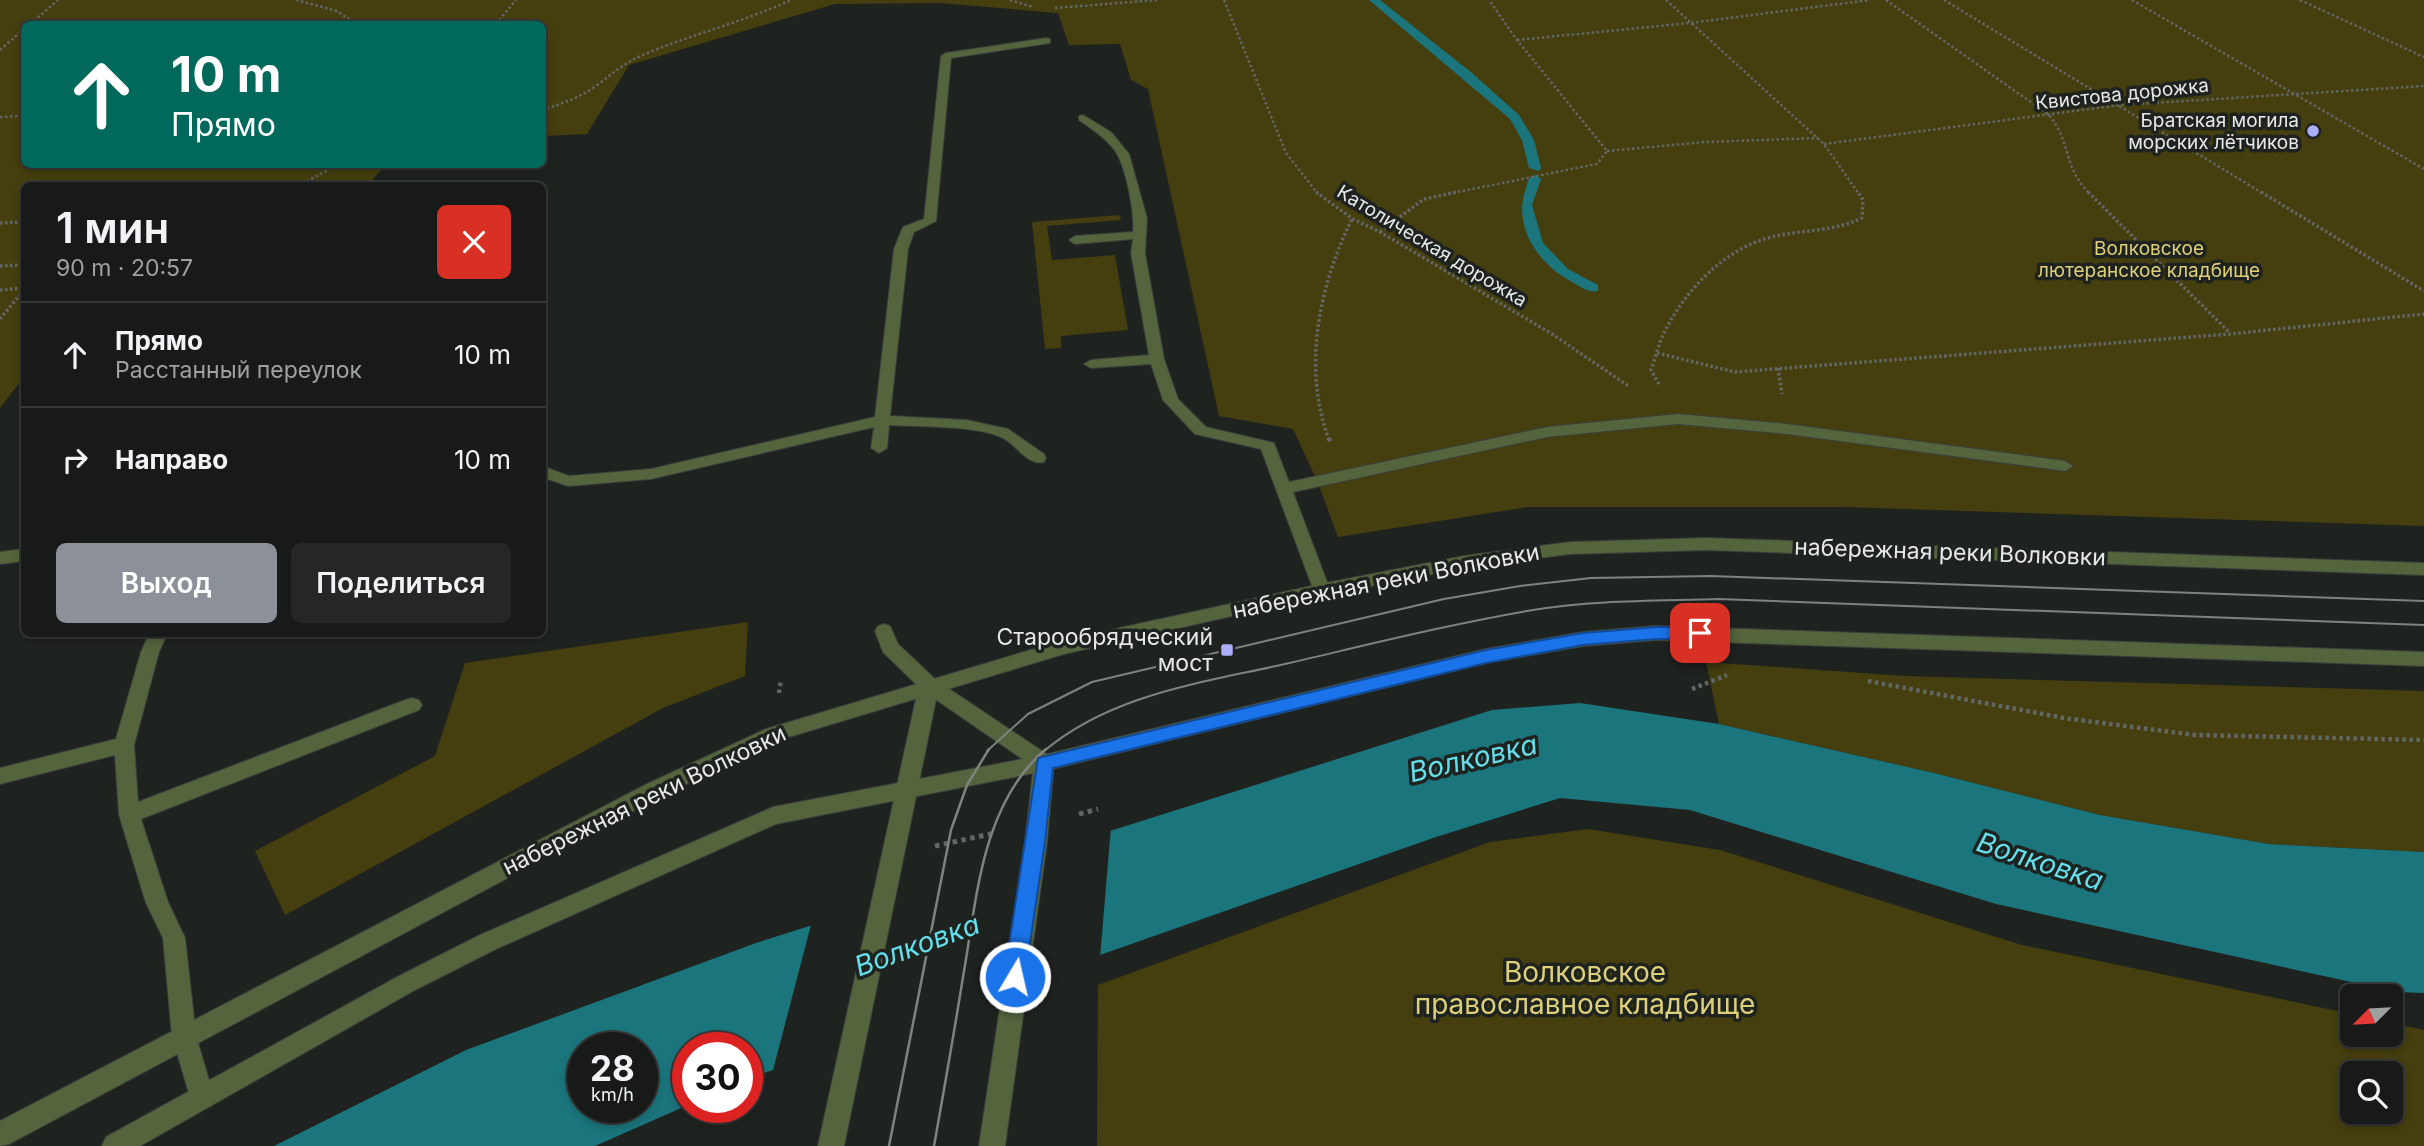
<!DOCTYPE html>
<html lang="ru">
<head>
<meta charset="utf-8">
<style>
	:root { --surface:#171a18; --page:#242725; --text:#f1f3f6; --muted:#9ea1a2; --line:#363837; --accent:#8c9099 }
	body { margin:0; font-family:Inter,sans-serif; background:var(--page); color:var(--text); height:100vh; display:flex; flex-direction:column; font-size:26px; white-space:nowrap }
	* { box-sizing:border-box; margin:0 }
	p { font-size:23px; color:var(--muted) }
	.icon { flex:none; width:38px; height:38px; fill:none; stroke:currentColor; stroke-width:2; stroke-linecap:round; stroke-linejoin:round }
	.map { position:relative; flex:1; overflow:hidden }
	.side { position:absolute; left:21px; top:182px; width:525px; height:455px; display:flex; flex-direction:column; background:var(--surface); border-radius:10px; box-shadow:0 4px 10px #0003,0 0 0 2px var(--line) }
	.side>* { flex:none }
	.banner { position:absolute; left:21px; top:21px; width:525px; height:147px; border-radius:10px; box-shadow:0 4px 10px #0003,0 0 0 2px var(--line); background:#00695c; color:#fff; overflow:hidden }
	.needle { width:46px; rotate:246deg }
	.tools { position:absolute; left:2340px; top:984px; display:grid; gap:14px }
	.tools a { display:grid; place-items:center; width:63px; height:63px; border-radius:10px; background:var(--surface); box-shadow:0 4px 10px #0003,0 0 0 2px var(--line); font-size:35px }
	.speed { position:absolute; left:567px; top:1032px; display:flex; gap:14px; font-size:35px; font-weight:700; text-align:center }
	.speed>* { display:grid; place-content:center; width:91px; height:91px; border-radius:50%; background:var(--surface); box-shadow:0 4px 10px #0003,0 0 0 2px var(--line); line-height:1 }
	.speed small { font-size:18px; font-weight:400 }
	.speed .limit { border:10px solid #d22; background:#fff; color:#111 }
	.pin { position:absolute; display:grid; place-items:center; width:60px; height:60px; color:#fff; margin:-30px; border-radius:14px; box-shadow:0 4px 10px #0006 }
	.me { position:absolute; width:77px; margin:-38px; rotate:9deg; stroke-linejoin:round; filter:drop-shadow(0 0 5px #0008) }
	.turn { display:flex; align-items:center; gap:24px; height:147px; padding:0 35px; font-size:32px }
	.turn .icon { width:91px; height:91px; stroke-width:2.5 }
	.turn b { display:block; font-size:49px; line-height:60px }
	.round { display:grid; place-items:center; flex:none; width:74px; height:74px; border-radius:10px; background:var(--page) }
	.summary { display:flex; align-items:center; justify-content:space-between; height:119px; padding:0 35px }
	h1 { font-size:42px; font-weight:600; line-height:52px }
	.button { display:flex; gap:14px; margin-top:auto; padding:14px 35px }
	.button a { flex:1; height:80px; border-radius:10px; background:var(--accent); color:#fff; font-size:28px; font-weight:600; line-height:80px; text-align:center }
	.button a+a { background:var(--page); color:var(--text) }
	ul { padding:0; list-style:none }
	li { display:flex; align-items:center; gap:21px; height:105px; padding:0 35px; border-top:2px solid var(--line) }
	li div { flex:1 }
	li b { display:block; font-size:26px }
	li em { font-style:normal }
	.map>svg:first-child { display:block }
</style>
</head>
<body>
<div class="map">
<svg width="2424" height="1146" viewBox="0 0 2424 1146">
	<rect width="100%" height="100%" fill="#1f2320"/>
	<path fill="#453e0e" fill-rule="evenodd" d="M 0,0 L 2424,0 L 2424,526 L 1844,507 L 1528,507 L 1338,537 L 1318,483 L 1293,429 L 1219,416 L 1148,89 L 1131,80 L 1120,44 L 1069,45 L 1058,13 L 940,3 L 835,4 L 629,65 L 587,134 L 543,136 L 542,24 L 24,24 L 24,164 L 385,165 L 368,185 L 24,186 L 24,377 L 0,408 Z
		M 1120,215 L 1121,220 L 1047,226 L 1052,260 L 1115,255 L 1128,330 L 1061,336 L 1061,348 L 1045,349 L 1032,222 Z
		M 748,622 L 745,676 L 663,708 L 285,915 L 255,851 L 435,756 L 465,663 Z
		M 1706,662 L 1904,676 L 2424,691 L 2424,852 L 2269,844 L 2100,815 L 1934,773 L 1719,724 Z
		M 1588,829 L 1720,850 L 2022,945 L 2352,1014 L 2352,1034 L 2390,1034 L 2391,1023 L 2424,1030 L 2424,1146 L 1097,1146 L 1098,985 L 1490,842 ZM 2352,1073 L 2390,1073 L 2390,1111 L 2352,1111 Z"/>
	<path fill="#1b757d" fill-rule="evenodd" d="M 1580,703 L 1719,724 L 1934,773 L 2100,815 L 2269,844 L 2424,852 L 2424,993 L 2397,992 L 1996,904 L 1690,810 L 1560,798 L 1433,838 L 747,1079 L 747,1048 L 688,1048 L 688,1105 L 595,1146 L 274,1146 L 466,1050 L 756,943 L 1492,710 ZM 583,1048 L 642,1048 L 642,1108 L 583,1108 Z"/>
	<path fill="#1f2320" d="M 1111,827 L 1100,958 L 772,1074 L 812,921 Z"/>
	<g fill="none" stroke-linecap="round" stroke-linejoin="round">
		<path fill="#1b757d" fill-rule="evenodd" d="M 1369,0 L 1380,0 L 1472,73 L 1519,115 L 1534,140 L 1541,168 L 1539,171 L 1529,168 L 1522,140 L 1510,119 Z
			M 1535,175 L 1541,179 L 1532,205 L 1543,243 L 1568,269 L 1598,285 L 1598,291 C 1588,293 1581,287 1572,282 C 1538,264 1512,226 1526,188 C 1528,181 1528,178 1535,175 Z"/>
		<defs>
			<path id="service" d="M 1046,38 L 1050,39 L 1050,43 L 951,58 L 936,221 L 914,232 L 908,249 L 890,416 L 967,420 L 1008,429 L 1044,454 L 1046,458 L 1044,462 C 1027,466 1017,445 1003,438 C 977,425 919,427 889,425 L 887,448 L 879,453 L 871,448 L 874,427 L 651,479 L 568,486 L 542,477 L 542,466 L 569,476 L 651,469 L 875,417 L 894,249 L 903,227 L 924,219 L 941,56 L 946,53 Z
				M 1083,115 L 1111,132 L 1129,154 L 1147,218 L 1145,253 L 1164,359 L 1178,399 L 1206,427 L 1274,443 L 1289,482 L 1547,427 L 1678,414 L 1787,424 L 2065,461 L 2073,466 L 2065,471 L 1787,434 L 1678,424 L 1547,437 L 1293,492 L 1330,590 L 1327,594 L 1315,594 L 1261,449 L 1195,434 L 1163,400 L 1151,364 L 1091,368 L 1084,364 L 1091,360 L 1149,355 L 1131,253 L 1133,239 L 1075,244 L 1069,240 L 1075,236 L 1133,232 C 1135,213 1126,168 1116,152 C 1106,138 1093,130 1079,120 L 1079,116 Z
				M 24,549 L 24,561 L 0,564 L 0,552 Z
				M 884,624 L 890,626 L 898,644 L 936,680 L 1051,757 L 1054,763 L 1051,769 L 1044,771 L 1037,769 L 922,690 L 883,652 L 875,631 L 878,626 Z
				M 149,634 L 167,634 L 159,652 L 134,745 L 138,802 L 405,700 L 412,698 L 419,700 L 422,705 L 419,710 L 141,819 L 168,902 L 185,938 L 196,1036 L 214,1097 L 211,1106 L 202,1109 L 193,1106 L 190,1097 L 172,1036 L 163,938 L 146,903 L 119,815 L 115,755 L 0,784 L 0,768 L 116,739 L 141,652 Z"/>
			<path id="minor" d="M 929,678 L 936,680 L 939,685 L 844,1146 L 818,1146 L 919,685 L 922,680 Z
				M 1044,755 L 1051,757 L 1054,763 L 1047,842 L 1005,1146 L 979,1146 L 1025,842 L 1034,763 L 1037,757 Z"/>
			<path id="tertiary" d="M 1706,538 L 2424,563 L 2424,575 L 1706,550 L 1570,554 L 1464,568 L 1321,596 L 1064,654 L 779,740 L 663,795 L 9,1144 L 0,1146 L 0,1121 L 649,783 L 766,729 L 1064,640 L 1321,584 L 1464,556 L 1570,542 Z
				M 1656,626 L 2424,652 L 2424,666 L 1656,640 L 1583,646 L 1486,663 L 1044,771 L 776,824 L 496,949 L 415,990 L 140,1146 L 102,1146 L 106,1137 L 399,976 L 480,935 L 773,807 L 1044,755 L 1486,649 L 1583,632 Z"/>
		</defs>
		<use href="#service" stroke="#3b3f3c" stroke-width="2"/>
		<use href="#minor" stroke="#3b3f3c" stroke-width="2"/>
		<use href="#tertiary" stroke="#3b3f3c" stroke-width="2"/>
		<path stroke="#636764" stroke-width="2.5" stroke-dasharray="2.5 2.5" stroke-linecap="butt" d="M 296,0 L 337,11 L 356,24
			M 1010,0 L 1033,7
			M 1224,0 L 1286,153 L 1318,194
			M 1666,0 L 1824,144 L 1859,194
			M 1886,0 L 2049,115 C 2072,143 2062,166 2090,194
			M 1944,0 L 2264,194
			M 2132,0 L 2424,169
			M 2300,0 L 2424,57
			M 1055,8 L 1157,0
			M 30,24 L 58,0
			M 496,24 L 516,0
			M 1517,40 L 1690,23 L 1870,0
			M 0,50 L 24,29
			M 542,110 C 561,104 579,98 596,86 C 612,74 625,62 645,54 C 693,34 743,22 791,0
			M 0,117 L 24,116
			M 1824,144 L 2120,105 L 2424,86
			M 1607,151 L 1705,142 L 1818,138
			M 298,186 L 339,164
			M 1448,194 L 1597,164 L 1607,151 L 1517,40 L 1489,0"/>
		<path stroke="#636764" stroke-width="3.5" stroke-dasharray="2.5 2.5" stroke-linecap="butt" d="M 1316,192 L 1353,219 L 1380,232 L 1552,334 L 1630,387
			M 2088,192 L 2230,333
			M 2261,192 L 2424,291
			M 0,223 L 24,222
			M 1380,232 L 1424,199 L 1457,192
			M 0,266 L 24,265
			M 0,290 L 24,288
			M 0,319 L 24,290
			M 1657,353 L 1735,372 L 2230,334 L 2424,314
			M 1778,368 L 1782,394
			M 1659,384 L 1651,370 C 1656,356 1659,342 1666,329 C 1686,290 1724,250 1768,238 C 1800,229 1831,233 1862,218 L 1863,200 L 1858,192
			M 1329,440 C 1302,367 1319,286 1352,219"/>
		<path stroke="#636764" stroke-width="4.5" stroke-dasharray="3.5 3.5" stroke-linecap="butt" d="M 1329,438 L 1331,443
			M 1868,681 L 2064,718 L 2195,735 L 2424,740
			M 1692,689 L 1727,675
			M 779,693 L 781,680"/>
		<path stroke="#636764" stroke-width="5" stroke-dasharray="4.5 4.5" stroke-linecap="butt" d="M 1079,814 L 1098,809
			M 935,846 L 995,833"/>
		<use href="#service" fill="#54643c" fill-rule="evenodd"/>
		<use href="#minor" fill="#54643c" fill-rule="evenodd"/>
		<use href="#tertiary" fill="#54643c" fill-rule="evenodd"/>
		<path stroke="#7f8380" stroke-width="2" d="M 987,751 L 1028,714 L 1092,682 L 1444,599 L 1520,586 L 1591,578 L 1711,576 L 2424,601
			M 1044,751 C 1112,694 1201,683 1285,664 C 1367,645 1450,624 1533,610 C 1594,600 1656,601 1718,599 L 2424,625"/>
		<path stroke="#7f8380" stroke-width="2.5" d="M 889,1146 L 951,830 L 967,785 L 989,749
			M 934,1146 C 944,1090 954,1033 963,977 C 977,899 981,804 1046,749"/>
	</g>
	<path fill="#1a73e8" stroke="#114b97" stroke-width="2" d="M 1656,627 L 1700,627 L 1708,633 L 1700,639 L 1656,639 L 1583,645 L 1486,663 L 1053,768 L 1045,842 L 1025,977 L 1022,983 L 1015,986 L 1007,983 L 1004,977 L 1038,758 L 1486,650 L 1583,633 Z"/>
	<g fill="#abaffb" stroke="#1f2320" stroke-width="2.5">
		<circle cx="2313" cy="131" r="7"/>
		<rect x="1220" y="643" width="14" height="14" rx="3.5"/>
	</g>
	<g text-anchor="middle" dominant-baseline="central" stroke-width="7" stroke-linejoin="round" paint-order="stroke">
		<g font-size="19" fill="#e6e9e7" stroke="#1f2320">
			<text transform="translate(2122 94) rotate(-6)">Квистова дорожка</text>
			<text transform="translate(1432 246) rotate(31)">Католическая дорожка</text>
		</g>
		<g font-size="19" fill="#e6e9e7" stroke="#1f2320" text-anchor="end">
			<text x="2299" y="120">Братская могила<tspan x="2299" dy="22">морских лётчиков</tspan></text>
		</g>
		<g font-size="19" fill="#ded078" stroke="#1f2320">
			<text x="2149" y="248">Волковское<tspan x="2149" dy="22">лютеранское кладбище</tspan></text>
		</g>
		<g font-size="23" fill="#e6e9e7" stroke="#1f2320">
			<text transform="translate(1950 552) rotate(2)">набережная реки Волковки</text>
			<text transform="translate(1386 581) rotate(-11)">набережная реки Волковки</text>
			<text transform="translate(644 800) rotate(-26)">набережная реки Волковки</text>
		</g>
		<g font-size="23" fill="#e6e9e7" stroke="#1f2320" text-anchor="end">
			<text x="1213" y="637">Старообрядческий<tspan x="1213" dy="26">мост</tspan></text>
		</g>
		<g font-size="28" font-style="italic" fill="#63deea" stroke="#1f2320">
			<text transform="translate(1473 758) rotate(-13)">Волковка</text>
			<text transform="translate(2040 861) rotate(18)">Волковка</text>
			<text transform="translate(917 945) rotate(-20)">Волковка</text>
		</g>
		<g font-size="28" fill="#ded078" stroke="#1f2320">
			<text x="1585" y="972">Волковское<tspan x="1585" dy="32">православное кладбище</tspan></text>
		</g>
	</g>
</svg>
<div class="tools">
<a><svg class="needle" viewBox="-14 -14 28 28"><path d="M0-13l5 13h-10z" fill="#e53935"/><path d="M0 13l5-13h-10z" fill="#9ea1a2"/></svg></a>
<a><svg class="icon" aria-label="search" viewBox="0 0 24 24"><circle cx="10" cy="10" r="6"/><path d="M15 15l6 6"/></svg></a>
</div>
<div class="speed"><div>28<small>km/h</small></div><div class="limit">30</div></div>
<div class="pin" style="left:1700px;top:633px;background:#d93025"><svg class="icon" aria-label="arrive" viewBox="0 0 24 24"><path d="M6 21V4h12l-3 4 3 4H6"/></svg></div>
<svg class="me" style="left:1015px;top:977px" viewBox="-20 -20 40 40"><circle r="17" fill="#1a73e8" stroke="#fff" stroke-width="3"/><path d="M0-11L8 9 0 5-8 9z" fill="#fff"/></svg>
<div class="banner">
<div class="turn"><svg class="icon" aria-label="ahead" viewBox="0 0 24 24"><path d="M12 20V5M6 11l6-6 6 6"/></svg><div><b>10 m</b>Прямо</div></div>
</div>
<section class="side">
<div class="summary"><div><h1>1 мин</h1><p>90 m · 20:57</p></div><a class="round" style="background:#d93025;color:#fff"><svg class="icon" aria-label="close" viewBox="0 0 24 24"><path d="M6 6l12 12M18 6L6 18"/></svg></a></div>
<ul>
<li><svg class="icon" aria-label="ahead" viewBox="0 0 24 24"><path d="M12 20V5M6 11l6-6 6 6"/></svg><div><b>Прямо</b><p>Расстанный переулок</p></div><em>10 m</em></li>
<li><svg class="icon" aria-label="right" viewBox="0 0 24 24"><path d="M7 20v-9h11M14 6l5 5-5 5"/></svg><div><b>Направо</b></div><em>10 m</em></li>
</ul>
<div class="button"><a>Выход</a><a>Поделиться</a></div>
</section>
</div>
</body>
</html>
